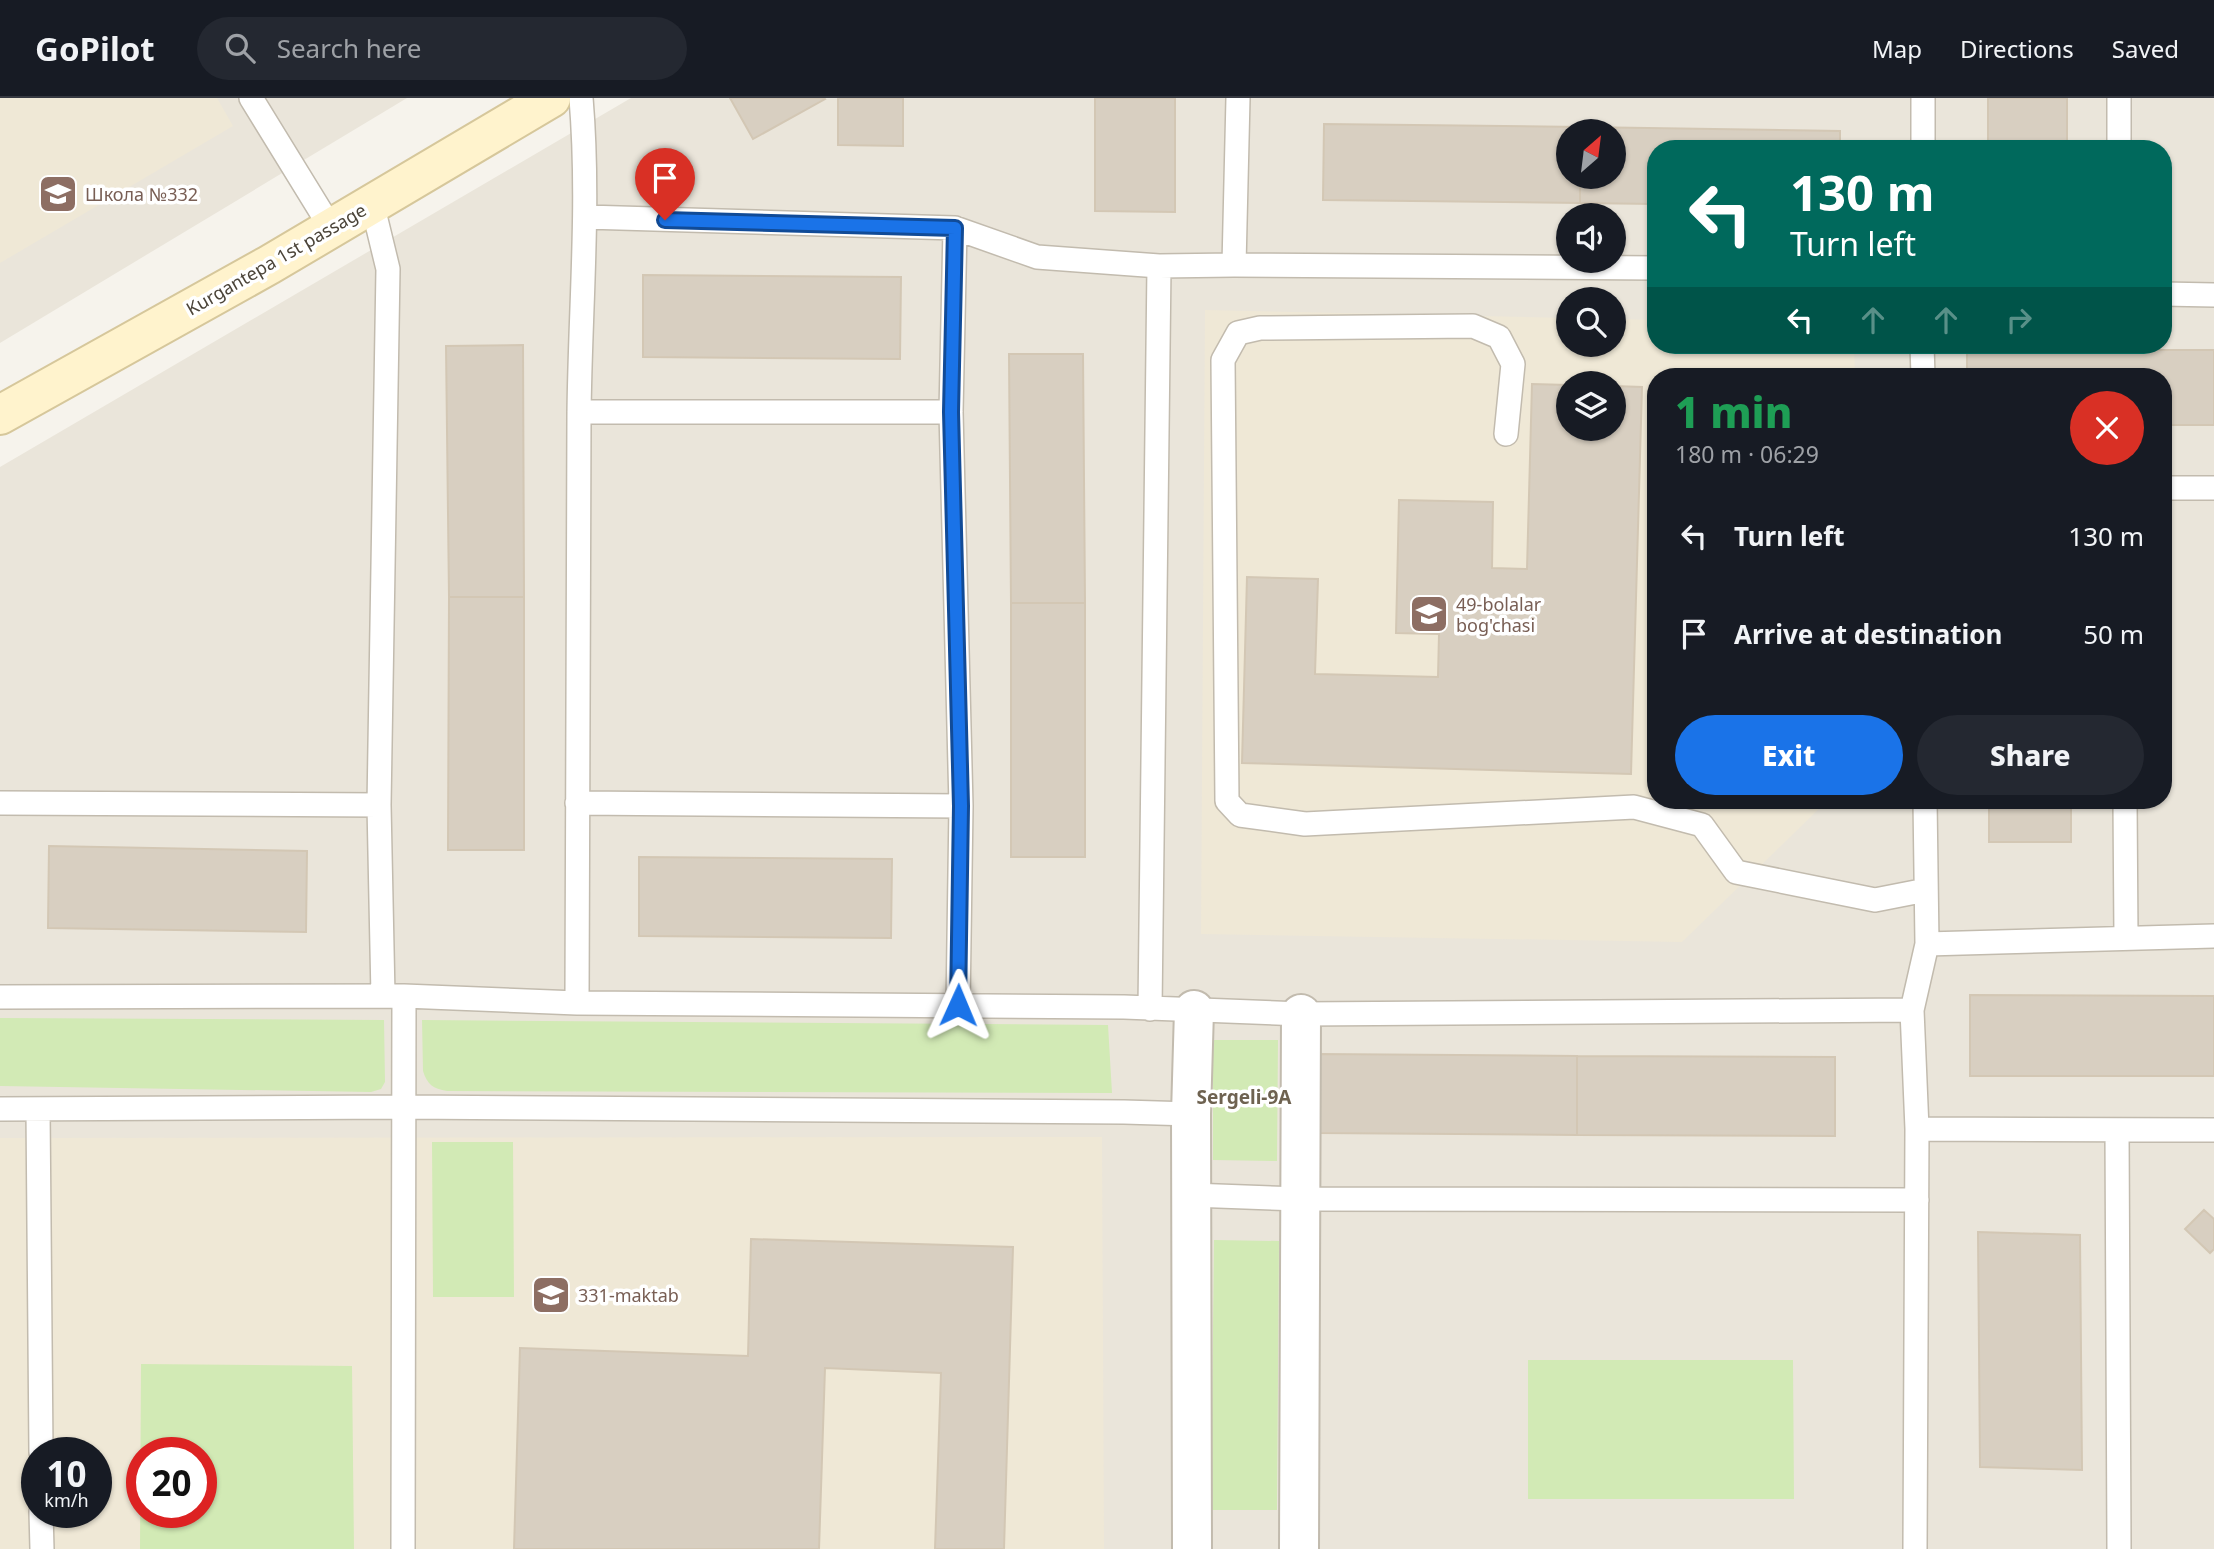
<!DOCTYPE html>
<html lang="en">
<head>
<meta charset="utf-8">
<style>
	:root { --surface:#171b24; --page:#242831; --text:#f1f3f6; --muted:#9ea1a6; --line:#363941; --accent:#1a73e8 }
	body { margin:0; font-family:"Noto Sans",sans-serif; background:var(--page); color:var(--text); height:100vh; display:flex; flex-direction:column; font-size:26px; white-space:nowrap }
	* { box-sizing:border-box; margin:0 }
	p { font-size:23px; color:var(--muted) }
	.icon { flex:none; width:38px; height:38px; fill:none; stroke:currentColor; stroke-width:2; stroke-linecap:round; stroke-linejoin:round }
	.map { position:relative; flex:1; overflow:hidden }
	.drawer { position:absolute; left:1647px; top:270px; width:525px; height:441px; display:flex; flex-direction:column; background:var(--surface); border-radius:28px; box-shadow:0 2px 5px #0004 }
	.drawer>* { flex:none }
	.hud { position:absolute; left:1647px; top:42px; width:525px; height:214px; border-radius:28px; box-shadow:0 2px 5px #0004; background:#00695c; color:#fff; overflow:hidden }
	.needle { width:46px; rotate:28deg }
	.tools { position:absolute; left:1556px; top:21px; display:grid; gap:14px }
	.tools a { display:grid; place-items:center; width:70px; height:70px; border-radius:50%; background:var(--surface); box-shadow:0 2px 5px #0004; font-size:35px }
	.speed { position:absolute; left:21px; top:1339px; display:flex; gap:14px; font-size:35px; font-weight:700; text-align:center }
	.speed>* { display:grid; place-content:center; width:91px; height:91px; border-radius:50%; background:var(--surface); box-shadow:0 2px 5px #0004; line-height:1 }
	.speed small { font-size:18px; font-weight:400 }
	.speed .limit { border:10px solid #d22; background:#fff; color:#111 }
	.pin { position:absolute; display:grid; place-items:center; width:60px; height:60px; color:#fff; margin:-72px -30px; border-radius:50% 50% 50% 0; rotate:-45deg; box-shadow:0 0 7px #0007 }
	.pin .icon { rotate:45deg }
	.me { position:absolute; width:77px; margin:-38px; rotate:1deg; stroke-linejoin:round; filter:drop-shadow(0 0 5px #0008) }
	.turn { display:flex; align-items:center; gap:24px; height:147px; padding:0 28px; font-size:32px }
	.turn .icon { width:91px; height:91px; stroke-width:2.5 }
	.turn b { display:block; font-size:49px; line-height:60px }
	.lanes { display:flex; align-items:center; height:66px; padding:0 28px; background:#0003; justify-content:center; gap:35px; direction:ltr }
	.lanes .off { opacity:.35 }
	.round { display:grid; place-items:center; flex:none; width:74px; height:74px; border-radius:37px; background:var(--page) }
	.headline { display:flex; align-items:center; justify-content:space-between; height:119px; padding:0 28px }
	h1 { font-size:42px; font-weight:800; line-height:52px; color:#1e9e55 }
	.cta { display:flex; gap:14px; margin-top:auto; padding:14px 28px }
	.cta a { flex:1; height:80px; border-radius:42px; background:var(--accent); color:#fff; font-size:28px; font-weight:800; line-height:80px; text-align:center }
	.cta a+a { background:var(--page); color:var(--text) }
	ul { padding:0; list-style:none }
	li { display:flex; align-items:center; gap:21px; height:98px; padding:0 28px }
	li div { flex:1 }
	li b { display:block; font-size:26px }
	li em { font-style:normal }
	header { display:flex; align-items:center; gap:42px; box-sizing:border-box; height:98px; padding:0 35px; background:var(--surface); border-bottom:2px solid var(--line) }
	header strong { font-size:33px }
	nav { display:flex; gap:38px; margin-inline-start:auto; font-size:24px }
	.search { width:490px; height:63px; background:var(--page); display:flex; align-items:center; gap:18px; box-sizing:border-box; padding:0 24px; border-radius:38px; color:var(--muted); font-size:26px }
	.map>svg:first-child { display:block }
</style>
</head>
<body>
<header>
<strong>GoPilot</strong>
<div class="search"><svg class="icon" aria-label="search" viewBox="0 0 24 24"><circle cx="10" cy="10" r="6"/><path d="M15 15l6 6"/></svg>Search here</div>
<nav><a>Map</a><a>Directions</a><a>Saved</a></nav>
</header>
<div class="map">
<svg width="2214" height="1451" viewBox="0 0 2214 1451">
	<rect width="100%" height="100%" fill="#f6f3ec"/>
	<path fill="#eae5da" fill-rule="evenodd" d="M 0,0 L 407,0 L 0,245 Z
		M 631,0 L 2214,0 L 2214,1451 L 0,1451 L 0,369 ZM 1568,33 L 1614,33 L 1614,79 L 1568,79 ZM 1656,51 L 2163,51 L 2163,247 L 1656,247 ZM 1568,117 L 1614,117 L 1614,163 L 1568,163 ZM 1568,201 L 1614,201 L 1614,247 L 1568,247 ZM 1656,278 L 2163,278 L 2163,702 L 1656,702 ZM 1568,285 L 1614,285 L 1614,331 L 1568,331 ZM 37,1354 L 96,1354 L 96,1414 L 37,1414 ZM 142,1354 L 201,1354 L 201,1414 L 142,1414 Z"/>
	<path fill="#efe8d6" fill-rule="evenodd" d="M 0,0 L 217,0 L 233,28 L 0,165 Z
		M 1205,212 L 1568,220 L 1568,247 L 1614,247 L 1614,221 L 1655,222 L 1656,247 L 1854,247 L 1855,278 L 1656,278 L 1656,702 L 1828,702 L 1682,844 L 1201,836 ZM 1568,285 L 1614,285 L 1614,331 L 1568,331 Z
		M 1102,1039 L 1104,1451 L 0,1451 L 0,1040 ZM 37,1354 L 96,1354 L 96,1414 L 37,1414 ZM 142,1354 L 201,1354 L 201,1414 L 142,1414 Z"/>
	<path fill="#d2eab5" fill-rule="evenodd" d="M 0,920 L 384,922 L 385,984 L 381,991 L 371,994 L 0,988 Z
		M 422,922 L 1108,927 L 1112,995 L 447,993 C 433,991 427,986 423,973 Z
		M 1213,942 L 1278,942 L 1277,1063 L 1213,1062 Z
		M 432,1044 L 513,1044 L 514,1199 L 433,1199 Z
		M 1214,1142 L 1279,1143 L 1277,1412 L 1211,1412 Z
		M 1528,1262 L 1793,1262 L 1794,1401 L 1528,1401 Z
		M 141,1266 L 352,1268 L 354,1451 L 140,1451 ZM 142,1354 L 201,1354 L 201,1414 L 142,1414 Z"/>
	<path fill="#d8cfc1" stroke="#d3c7b4" stroke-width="2" d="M 730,0 L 824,0 L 825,1 L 753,41 Z
		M 838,0 L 903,0 L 903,48 L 838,47 Z
		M 1095,0 L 1175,0 L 1175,114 L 1095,113 Z
		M 1988,0 L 2067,0 L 2067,51 L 1988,51 Z
		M 1324,26 L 1581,29 L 1581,33 L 1568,33 L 1568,79 L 1580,79 L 1580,105 L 1323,102 Z
		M 1581,29 L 1840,33 L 1840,51 L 1656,51 L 1656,106 L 1580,105 L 1580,79 L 1614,79 L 1614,33 L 1581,33 Z
		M 643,177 L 901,179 L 900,261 L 643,259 Z
		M 523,247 L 524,499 L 449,499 L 446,248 Z
		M 1967,252 L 2214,252 L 2214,327 L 2163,327 L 2163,278 L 1967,278 Z
		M 1009,256 L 1083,256 L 1085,505 L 1011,505 Z
		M 1532,286 L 1568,287 L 1568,331 L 1614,331 L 1614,288 L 1642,289 L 1631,676 L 1242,665 L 1247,479 L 1318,481 L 1315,576 L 1438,579 L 1439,536 L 1396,535 L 1399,402 L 1493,404 L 1492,470 L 1527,471 Z
		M 449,499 L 524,499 L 524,752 L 448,752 Z
		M 1011,505 L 1085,505 L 1085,759 L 1011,759 Z
		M 1989,702 L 2071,702 L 2071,744 L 1989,744 Z
		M 49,748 L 307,753 L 306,834 L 48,830 Z
		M 639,759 L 892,761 L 891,840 L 639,838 Z
		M 1970,897 L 2214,898 L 2214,978 L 1970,978 Z
		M 1318,956 L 1577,958 L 1577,1037 L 1318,1035 Z
		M 1577,958 L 1835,959 L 1835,1038 L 1577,1037 Z
		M 2204,1112 L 2214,1121 L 2214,1151 L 2210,1155 L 2185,1131 Z
		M 1978,1134 L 2080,1137 L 2082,1372 L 1980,1369 Z
		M 751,1141 L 1013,1149 L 1004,1451 L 935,1451 L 941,1275 L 825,1270 L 819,1451 L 514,1451 L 520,1250 L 748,1258 Z"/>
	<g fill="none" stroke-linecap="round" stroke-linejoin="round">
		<defs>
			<path id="lane" d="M 251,0 L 331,130
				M 1923,51 L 1923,0
				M 2119,51 L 2119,0
				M 372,105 L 388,171 L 379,707 L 383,898
				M 586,119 L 955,130 L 1037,159 L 1159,168 L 1234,167 L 1656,170
				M 955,130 L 951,314 L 961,708 L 958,907
				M 1234,167 L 1238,0
				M 2163,196 L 2214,197
				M 1922,247 L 1923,278
				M 579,314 L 951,314
				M 1506,336 L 1513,266 L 1499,239 L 1473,228 L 1260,230 L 1238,235 L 1223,262 L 1227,703 L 1240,717 L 1305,726 L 1634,709 L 1702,727 L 1736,774 L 1875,802 L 1926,792
				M 2163,390 L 2214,390
				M 2125,702 L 2126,840
				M 0,705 L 379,707
				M 577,705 L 961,708
				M 1927,846 L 2214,838
				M 0,899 L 404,898 L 577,905 L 1124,909 L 1301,916 L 1912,912
				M 577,905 C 577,709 577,513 579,317 C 580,211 590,106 581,0
				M 1150,911 L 1159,168
				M 0,1011 L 402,1009 L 1124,1014 L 1191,1016
				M 38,1012 L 41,1354
				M 1917,1031 L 2214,1032
				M 2117,1032 L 2119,1451
				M 1191,1097 L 1300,1101 L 1917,1102
				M 41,1414 L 42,1451
				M 403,1451 L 404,898
				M 1915,1451 L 1917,1031 L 1912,912 L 1927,846 L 1925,702"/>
			<path id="street" d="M 1192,1451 L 1191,1016 L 1194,912
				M 1299,1451 L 1301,916"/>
			<path id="secondary" d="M 0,317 L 269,167 L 551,0"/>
		</defs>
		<use href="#lane" stroke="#c2bbae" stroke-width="26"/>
		<use href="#street" stroke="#c2bbae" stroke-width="42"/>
		<use href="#secondary" stroke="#d6c79b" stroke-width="42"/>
		<use href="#lane" stroke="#fff" stroke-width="23"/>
		<use href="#street" stroke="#fff" stroke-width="38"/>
		<use href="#secondary" stroke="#fff3cd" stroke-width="38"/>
	</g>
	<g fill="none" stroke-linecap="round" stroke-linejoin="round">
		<defs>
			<path id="route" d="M 665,122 L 955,130 L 951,314 L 961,708 L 958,907"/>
		</defs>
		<use href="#route" stroke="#114b97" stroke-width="18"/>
		<use href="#route" stroke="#1a73e8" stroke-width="12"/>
	</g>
	<defs>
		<symbol id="school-square" viewBox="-11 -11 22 22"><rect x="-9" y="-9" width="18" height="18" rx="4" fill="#8d6e63" stroke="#fff"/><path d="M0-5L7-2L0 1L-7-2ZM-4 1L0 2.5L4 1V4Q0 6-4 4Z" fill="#fff"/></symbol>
	</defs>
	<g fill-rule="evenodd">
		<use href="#school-square" x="36" y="74" width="44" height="44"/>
		<use href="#school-square" x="1407" y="494" width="44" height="44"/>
		<use href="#school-square" x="529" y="1175" width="44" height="44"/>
	</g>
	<g text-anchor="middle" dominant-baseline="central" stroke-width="7" stroke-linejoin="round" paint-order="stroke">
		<g font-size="18" fill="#785e54" stroke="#fff" text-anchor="start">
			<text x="85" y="96">Школа №332</text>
			<text x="1456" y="506">49-bolalar<tspan x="1456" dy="21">bog'chasi</tspan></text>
			<text x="578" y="1197">331-maktab</text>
		</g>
		<g font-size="18" fill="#4b4439" stroke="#fff">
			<text transform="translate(276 161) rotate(-30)">Kurgantepa 1st passage</text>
		</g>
		<g font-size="19" font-weight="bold" fill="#6e6250" stroke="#fff">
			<text x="1244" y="999">Sergeli-9A</text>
		</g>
	</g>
</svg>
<div class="tools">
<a><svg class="needle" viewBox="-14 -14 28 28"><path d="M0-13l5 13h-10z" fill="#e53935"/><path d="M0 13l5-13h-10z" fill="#9ea1a6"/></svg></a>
<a><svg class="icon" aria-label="sound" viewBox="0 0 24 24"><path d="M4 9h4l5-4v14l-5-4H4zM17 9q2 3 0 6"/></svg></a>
<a><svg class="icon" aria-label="search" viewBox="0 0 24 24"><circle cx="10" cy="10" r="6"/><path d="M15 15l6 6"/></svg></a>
<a><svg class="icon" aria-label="layers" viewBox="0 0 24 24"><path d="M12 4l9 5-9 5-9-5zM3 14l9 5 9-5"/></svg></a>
</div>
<div class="speed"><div>10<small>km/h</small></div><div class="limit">20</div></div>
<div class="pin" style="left:665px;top:122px;background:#d93025"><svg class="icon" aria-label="arrive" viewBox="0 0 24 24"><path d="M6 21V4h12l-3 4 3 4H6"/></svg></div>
<svg class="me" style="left:958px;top:907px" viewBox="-20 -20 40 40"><path d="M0-17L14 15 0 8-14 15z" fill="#1a73e8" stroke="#fff" stroke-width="4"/></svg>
<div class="hud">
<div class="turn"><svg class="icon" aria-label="left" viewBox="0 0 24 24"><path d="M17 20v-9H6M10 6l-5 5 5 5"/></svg><div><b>130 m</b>Turn left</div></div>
<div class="lanes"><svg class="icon" aria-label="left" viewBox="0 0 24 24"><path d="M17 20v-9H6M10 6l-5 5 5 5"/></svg><svg class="icon off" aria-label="ahead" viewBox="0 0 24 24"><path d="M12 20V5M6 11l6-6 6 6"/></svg><svg class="icon off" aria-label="ahead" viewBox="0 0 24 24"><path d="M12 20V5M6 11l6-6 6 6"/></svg><svg class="icon off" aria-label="right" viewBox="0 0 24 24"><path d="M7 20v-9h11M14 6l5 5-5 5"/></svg></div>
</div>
<section class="drawer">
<div class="headline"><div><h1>1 min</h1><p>180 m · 06:29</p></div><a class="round" style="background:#d93025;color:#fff"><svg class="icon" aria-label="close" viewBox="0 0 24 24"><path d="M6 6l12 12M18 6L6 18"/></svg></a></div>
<ul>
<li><svg class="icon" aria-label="left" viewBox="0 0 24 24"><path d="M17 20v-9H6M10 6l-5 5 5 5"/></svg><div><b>Turn left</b></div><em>130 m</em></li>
<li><svg class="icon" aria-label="arrive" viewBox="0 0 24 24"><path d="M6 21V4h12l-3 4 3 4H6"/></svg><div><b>Arrive at destination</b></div><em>50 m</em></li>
</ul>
<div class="cta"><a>Exit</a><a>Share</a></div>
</section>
</div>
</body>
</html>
